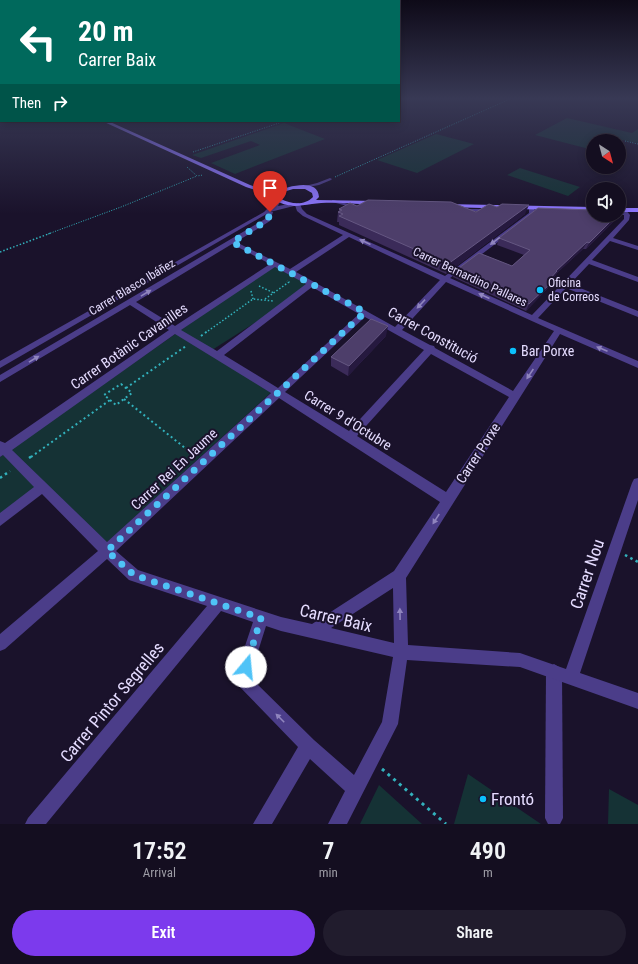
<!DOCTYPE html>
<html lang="en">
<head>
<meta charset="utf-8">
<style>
	:root { --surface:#140e20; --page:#211c2d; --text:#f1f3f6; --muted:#9d9ca5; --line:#332e3e; --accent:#7c3aed }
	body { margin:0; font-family:"Roboto Condensed",sans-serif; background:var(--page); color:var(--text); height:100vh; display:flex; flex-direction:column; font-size:15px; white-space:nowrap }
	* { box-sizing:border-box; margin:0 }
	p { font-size:13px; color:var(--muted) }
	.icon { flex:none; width:22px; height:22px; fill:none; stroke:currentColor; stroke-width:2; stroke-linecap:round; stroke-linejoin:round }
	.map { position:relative; height:824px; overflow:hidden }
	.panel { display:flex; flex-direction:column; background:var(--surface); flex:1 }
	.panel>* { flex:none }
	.hud { position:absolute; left:0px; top:0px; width:400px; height:122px; box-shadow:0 2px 10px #0003,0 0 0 1px var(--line); background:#00695c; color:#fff; overflow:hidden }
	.needle { width:26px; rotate:144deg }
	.controls { position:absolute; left:586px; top:134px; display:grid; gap:8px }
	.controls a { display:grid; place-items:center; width:40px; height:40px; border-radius:50%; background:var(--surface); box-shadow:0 2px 10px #0003,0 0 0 1px var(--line); font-size:20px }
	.pin { position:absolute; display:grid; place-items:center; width:34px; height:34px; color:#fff; margin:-41px -17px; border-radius:50% 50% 50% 0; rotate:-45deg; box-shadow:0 0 4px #0007 }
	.pin .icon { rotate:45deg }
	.me { position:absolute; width:44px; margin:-22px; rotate:17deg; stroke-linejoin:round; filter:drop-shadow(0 0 3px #0008) }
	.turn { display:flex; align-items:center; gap:14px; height:84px; padding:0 12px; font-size:18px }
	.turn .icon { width:52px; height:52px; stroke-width:2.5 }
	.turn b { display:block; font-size:28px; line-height:34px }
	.then { display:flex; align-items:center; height:38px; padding:0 12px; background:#0003; gap:8px; font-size:15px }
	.eta { display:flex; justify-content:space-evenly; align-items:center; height:68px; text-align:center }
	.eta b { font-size:24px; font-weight:600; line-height:28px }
	.button { display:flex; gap:8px; margin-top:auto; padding:8px 12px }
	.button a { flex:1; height:46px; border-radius:24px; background:var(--accent); color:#fff; font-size:16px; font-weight:600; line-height:46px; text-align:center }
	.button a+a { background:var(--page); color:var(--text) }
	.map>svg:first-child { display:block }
</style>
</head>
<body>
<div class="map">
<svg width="638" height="824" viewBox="0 0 638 824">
	<rect width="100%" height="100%" fill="#1a122b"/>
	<path fill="#153235" d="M 567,118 L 632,133 L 638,129 L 638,143 L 623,140 L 619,144 L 619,141 L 593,141 L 593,150 L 535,135 Z
		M 284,123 L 325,139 L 235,174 L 211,163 L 260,145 L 251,141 L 201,158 L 192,155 Z
		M 436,134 L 474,144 L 417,173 L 377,160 Z
		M 520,168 L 580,187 L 568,196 L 507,175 Z
		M 275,264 L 311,284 L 286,303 L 212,350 L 276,388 L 104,545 L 43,487 L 0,520 L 0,457 Z
		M 468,774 L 541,824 L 454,824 Z
		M 379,785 L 422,824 L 360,824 Z
		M 609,789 L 638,805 L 638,824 L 608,824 Z"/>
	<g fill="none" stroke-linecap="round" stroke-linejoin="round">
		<path stroke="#32b1bc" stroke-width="1" stroke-dasharray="1 1.5" stroke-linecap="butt" d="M 625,141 L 638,144
			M 193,152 L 285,121
			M 187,167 L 197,176 L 203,175
			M 335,177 L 510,99
			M 48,234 L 121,207 L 197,176"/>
		<path stroke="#32b1bc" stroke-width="1.5" stroke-dasharray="1.5 2" stroke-linecap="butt" d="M 0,252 L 51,233
			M 259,286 L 274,293
			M 251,291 L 253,299
			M 265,299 L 289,282 L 287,281
			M 208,331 L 253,299 L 273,301"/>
		<path stroke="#32b1bc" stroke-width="2" stroke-dasharray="2 3" stroke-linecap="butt" d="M 201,336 L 209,330
			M 121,384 L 132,393 L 116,405 L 104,395 Z
			M 126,388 L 186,346
			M 124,399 L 195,456
			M 31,457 L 110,400"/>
		<path stroke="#32b1bc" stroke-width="2.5" stroke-dasharray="2.5 3.5" stroke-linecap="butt" d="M 29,458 L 32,456
			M 0,478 L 10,471
			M 625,555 L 638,562"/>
		<path stroke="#32b1bc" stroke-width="3" stroke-dasharray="3 4.5" stroke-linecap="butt" d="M 382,769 L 446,824"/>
		<path fill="#4b3d89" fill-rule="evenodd" d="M 330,178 L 332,179 L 331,180 L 319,185 L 303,188 L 301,187 L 317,183 Z
			M 332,200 L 334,200 L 358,207 L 355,208 L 332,202 Z
			M 462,209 L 488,209 L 490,210 L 488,211 L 462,211 Z
			M 619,213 L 626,213 L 628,214 L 626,215 L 618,215 L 619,215 Z"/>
		<path fill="#4b3d89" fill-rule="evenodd" d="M 554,664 L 559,667 L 562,672 L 563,818 L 560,824 L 548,824 L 545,818 L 546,672 L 549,667 Z"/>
		<path fill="#4b3d89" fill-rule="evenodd" d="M 298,203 L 300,204 L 302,209 L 307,214 L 445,276 L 529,213 L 529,207 L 534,206 L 534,215 L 450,278 L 532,315 L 624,219 L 624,215 L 620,210 L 621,209 L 625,209 L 630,215 L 629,220 L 613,238 L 638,246 L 638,250 L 610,241 L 592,260 L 638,277 L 638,282 L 589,264 L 570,284 L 638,311 L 638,317 L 566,288 L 538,318 L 638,361 L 638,368 L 560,334 L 406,578 L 408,645 L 520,653 L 566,669 L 632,483 L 634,479 L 638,478 L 638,500 L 580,673 L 638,693 L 638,709 L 520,667 L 407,660 L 398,724 L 347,824 L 328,824 L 345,791 L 310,759 L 272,824 L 253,824 L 298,747 L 237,684 L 234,679 L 253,622 L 221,611 L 46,824 L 25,824 L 28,818 L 207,606 L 129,580 L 107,559 L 5,649 L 0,651 L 0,634 L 98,551 L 42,494 L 0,526 L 0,513 L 34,487 L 3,455 L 0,457 L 0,441 L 5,443 L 169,330 L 130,305 L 0,382 L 0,375 L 265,219 L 268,211 L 273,212 L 270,221 L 236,242 L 290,269 L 343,235 L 303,216 L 297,211 L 295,205 ZM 349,237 L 440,280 L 395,327 L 296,272 ZM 232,244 L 270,264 L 175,326 L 136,302 ZM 275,267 L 306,284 L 217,351 L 181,330 ZM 446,282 L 554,331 L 513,391 L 435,348 L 434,346 L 430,345 L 402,330 ZM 312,287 L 359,314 L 278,388 L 224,355 ZM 365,317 L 424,350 L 349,431 L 285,392 ZM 175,334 L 271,393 L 107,542 L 12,450 ZM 431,354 L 509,397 L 446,492 L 357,436 ZM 279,398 L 440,502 L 394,571 L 312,624 L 281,617 L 138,570 L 116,551 ZM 393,588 L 394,643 L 331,628 ZM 266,626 L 281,631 L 393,657 L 382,722 L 354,775 L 314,740 L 250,677 Z"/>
		<path fill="#4b3d89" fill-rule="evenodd" d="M 278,198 L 281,200 L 278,206 L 295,203 L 298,205 L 270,212 L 0,368 L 0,361 L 264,212 Z"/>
		<path fill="#8c75fd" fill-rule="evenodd" d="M 102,121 L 108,121 L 250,185 L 275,193 L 276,191 C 287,187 318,177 319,197 L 316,200 L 377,201 L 380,203 L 377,205 C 358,204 330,201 312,204 C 297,206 291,208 276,201 L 274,196 L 246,187 ZM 293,189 L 305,189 L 312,193 L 313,197 C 304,206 291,204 281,199 L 279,195 L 280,193 Z
			M 443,204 L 593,207 L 593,211 L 445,207 L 442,205 Z
			M 619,208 L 638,208 L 638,212 L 619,212 Z"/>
	</g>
	<path fill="#3b2b59" d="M 357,206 L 476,212 L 497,207 L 525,214 L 446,274 L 339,225 L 339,222 L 337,222 L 338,212 L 339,211 L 339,209 Z
		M 616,219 L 586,249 L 583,249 L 557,273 L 554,278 L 551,281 L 552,282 L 548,288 L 526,311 L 453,277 L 455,271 L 512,266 L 524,255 L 497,245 L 499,238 Z
		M 386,336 L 348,376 L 331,366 L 331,357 Z"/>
	<path fill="#26193f" d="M 529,205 L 525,214 L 446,274 L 448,264 Z
		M 617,215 L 618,215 L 616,219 L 586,249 L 589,243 Z
		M 587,242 L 583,249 L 557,273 L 554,278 L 545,287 L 549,280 L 556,271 Z
		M 552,282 L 548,288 L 526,311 L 529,304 Z
		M 388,326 L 386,336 L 348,376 L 349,366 Z"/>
	<path fill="#4d3e6a" stroke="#655782" d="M 368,200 L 451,202 L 476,212 L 489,204 L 497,207 L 502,204 L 529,205 L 448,264 L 339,216 L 343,214 L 338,212 L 342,210 L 339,209 L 350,203 L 357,206 Z
		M 538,208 L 593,210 L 593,215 L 617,215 L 589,243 L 587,242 L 556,271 L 557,271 L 549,280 L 552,282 L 529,304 L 455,271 L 479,253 L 512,266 L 530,250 L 499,238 Z
		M 371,319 L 388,326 L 349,366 L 331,357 Z"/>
	<defs><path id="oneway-solid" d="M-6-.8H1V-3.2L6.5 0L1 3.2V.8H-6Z"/></defs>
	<g fill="#9085be">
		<use href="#oneway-solid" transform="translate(495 241) rotate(143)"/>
		<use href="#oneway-solid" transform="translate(365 242) rotate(-156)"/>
		<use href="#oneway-solid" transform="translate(146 293) rotate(-31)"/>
		<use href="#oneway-solid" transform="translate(484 296) rotate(-155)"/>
		<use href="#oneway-solid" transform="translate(421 304) rotate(133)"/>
		<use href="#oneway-solid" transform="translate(602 349) rotate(-157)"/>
		<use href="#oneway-solid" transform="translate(34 359) rotate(-31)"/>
		<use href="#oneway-solid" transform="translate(530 374) rotate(124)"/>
		<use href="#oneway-solid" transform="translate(436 519) rotate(123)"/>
		<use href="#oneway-solid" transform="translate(400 614) rotate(-91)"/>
		<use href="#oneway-solid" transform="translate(280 718) rotate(-135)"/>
	</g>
	<linearGradient id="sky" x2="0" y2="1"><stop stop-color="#0e0a18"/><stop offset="0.46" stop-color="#383955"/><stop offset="1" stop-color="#383955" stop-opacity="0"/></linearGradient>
	<rect width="638" height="214" fill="url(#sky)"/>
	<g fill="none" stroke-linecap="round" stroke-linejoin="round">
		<path stroke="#4fc3f7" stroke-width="7" stroke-dasharray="0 12.6" d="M 246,667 L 261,618 L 134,575 L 107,551 L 365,312 L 232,242 L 268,220 L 270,212"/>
	</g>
	<g fill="#0bc1fc" stroke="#1a122b" stroke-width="1.5">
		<circle cx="540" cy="290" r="4"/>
		<circle cx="513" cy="351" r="4"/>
		<circle cx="483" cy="799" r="4"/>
	</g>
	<g text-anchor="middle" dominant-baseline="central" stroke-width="4" stroke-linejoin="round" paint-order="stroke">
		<g font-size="12" fill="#e5dcff" stroke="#1a122b">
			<text transform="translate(470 277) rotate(25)">Carrer Bernardino Pallares</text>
			<text transform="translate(132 287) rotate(-31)">Carrer Blasco Ibáñez</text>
		</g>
		<g font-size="12" fill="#e5dcff" stroke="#1a122b" text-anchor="start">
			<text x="548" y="283">Oficina<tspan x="548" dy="14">de Correos</tspan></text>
		</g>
		<g font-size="14" fill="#e5dcff" stroke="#1a122b">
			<text transform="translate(433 335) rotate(29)">Carrer Constitució</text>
			<text transform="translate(129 346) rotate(-35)">Carrer Botànic Cavanilles</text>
			<text transform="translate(348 420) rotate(32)">Carrer 9 d'Octubre</text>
			<text transform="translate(478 453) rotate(-57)">Carrer Porxe</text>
			<text transform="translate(174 469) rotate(-43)">Carrer Rei En Jaume</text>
		</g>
		<g font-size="14" fill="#e5dcff" stroke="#1a122b" text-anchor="start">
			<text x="521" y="351">Bar Porxe</text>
		</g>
		<g font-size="17" fill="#e5dcff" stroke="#1a122b">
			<text transform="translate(587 574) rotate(-71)">Carrer Nou</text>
			<text transform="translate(336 618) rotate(13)">Carrer Baix</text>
			<text transform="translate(112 702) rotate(-50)">Carrer Pintor Segrelles</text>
		</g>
		<g font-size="17" fill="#e5dcff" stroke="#1a122b" text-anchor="start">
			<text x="491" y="799">Frontó</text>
		</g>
	</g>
</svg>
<div class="controls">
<a><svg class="needle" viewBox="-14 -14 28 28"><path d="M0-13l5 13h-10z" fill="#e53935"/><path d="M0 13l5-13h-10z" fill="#9d9ca5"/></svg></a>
<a><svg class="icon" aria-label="sound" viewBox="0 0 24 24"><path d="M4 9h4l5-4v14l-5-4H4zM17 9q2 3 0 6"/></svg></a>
</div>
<div class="pin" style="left:270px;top:212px;background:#d93025"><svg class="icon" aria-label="arrive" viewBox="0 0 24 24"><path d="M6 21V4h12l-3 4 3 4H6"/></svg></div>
<svg class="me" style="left:246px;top:667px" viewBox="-20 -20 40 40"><circle r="19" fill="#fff"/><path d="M0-13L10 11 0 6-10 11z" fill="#4fc3f7"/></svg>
<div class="hud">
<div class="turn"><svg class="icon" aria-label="left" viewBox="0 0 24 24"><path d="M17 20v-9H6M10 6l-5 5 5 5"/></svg><div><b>20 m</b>Carrer Baix</div></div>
<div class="then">Then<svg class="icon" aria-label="right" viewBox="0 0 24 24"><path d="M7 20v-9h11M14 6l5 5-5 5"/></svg></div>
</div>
</div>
<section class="panel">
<div class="eta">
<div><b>17:52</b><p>Arrival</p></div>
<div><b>7</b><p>min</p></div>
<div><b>490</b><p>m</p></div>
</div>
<div class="button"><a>Exit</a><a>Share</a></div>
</section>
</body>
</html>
